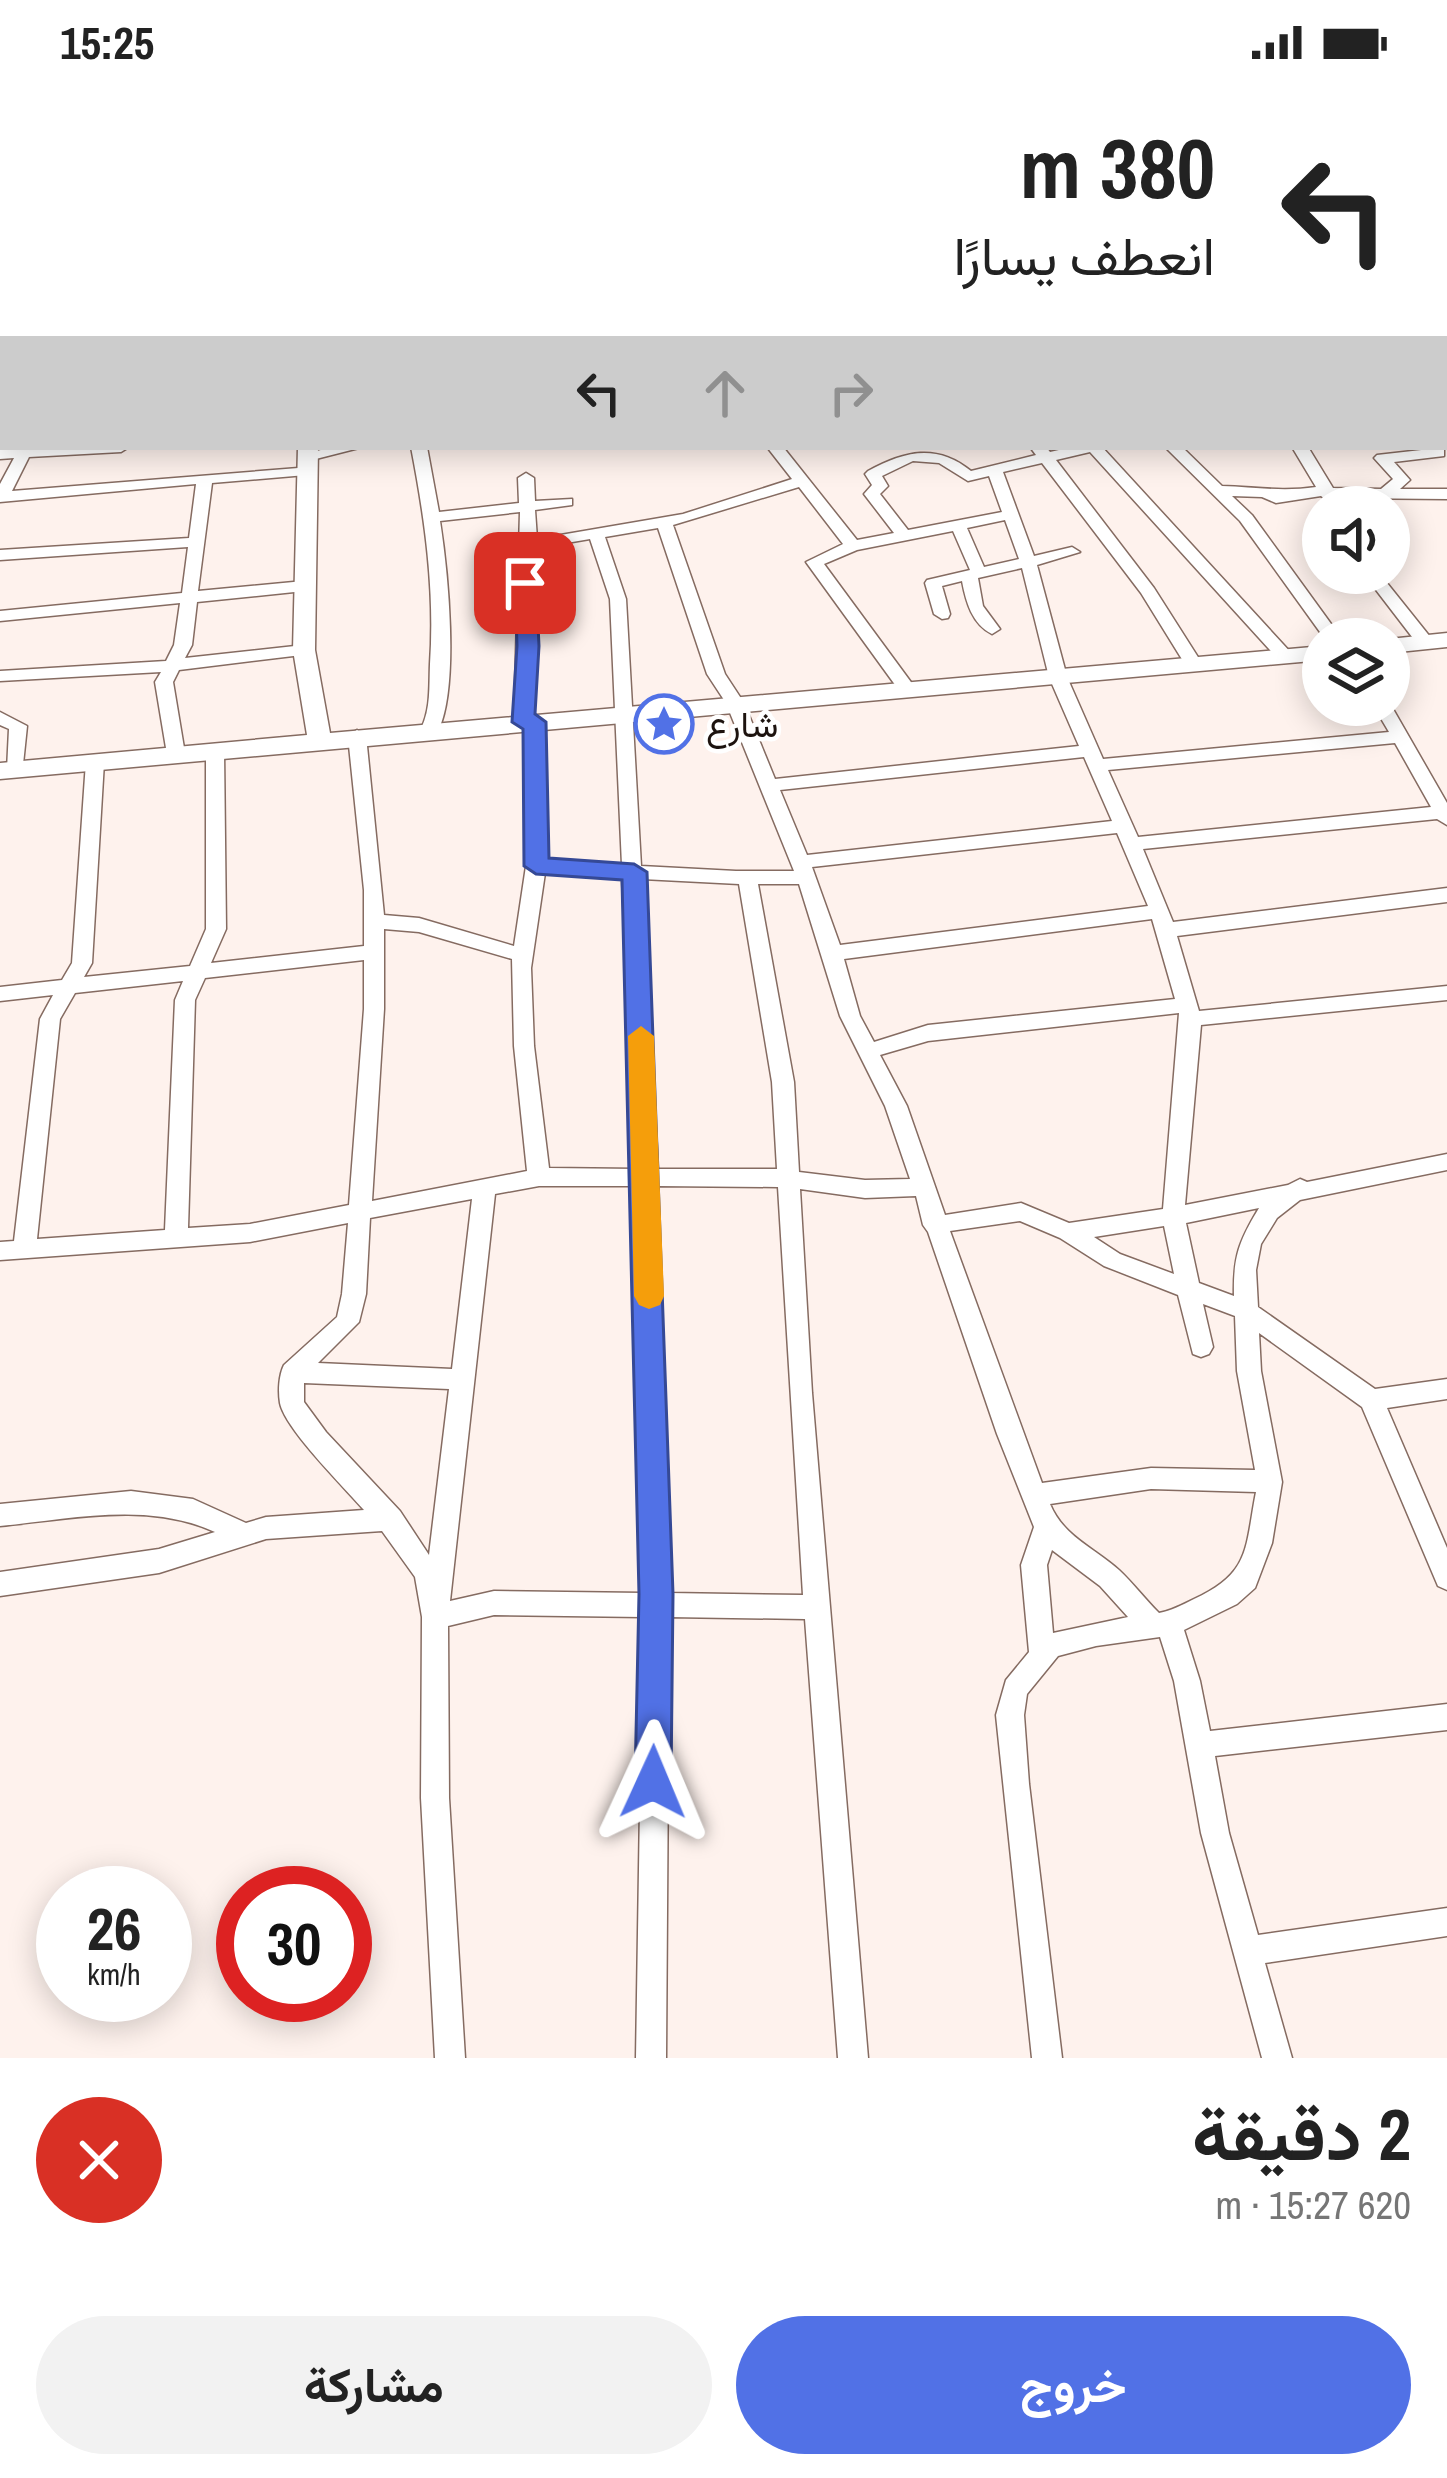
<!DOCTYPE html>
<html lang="ar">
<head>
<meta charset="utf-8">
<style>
	:root { --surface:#fff; --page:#f2f2f2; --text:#222; --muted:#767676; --accent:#5171e6 }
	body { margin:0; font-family:"Archivo Narrow",Vazirmatn,sans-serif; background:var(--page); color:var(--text); direction:rtl; height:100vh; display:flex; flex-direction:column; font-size:45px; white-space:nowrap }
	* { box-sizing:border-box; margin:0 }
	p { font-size:39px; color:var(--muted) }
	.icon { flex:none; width:66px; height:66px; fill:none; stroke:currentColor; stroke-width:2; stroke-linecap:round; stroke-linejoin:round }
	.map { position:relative; height:1974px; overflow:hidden; direction:ltr }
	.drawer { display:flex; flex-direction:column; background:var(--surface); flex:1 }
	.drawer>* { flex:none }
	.hud { position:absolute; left:0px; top:0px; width:1449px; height:366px; box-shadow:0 6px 30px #0003; direction:rtl; background:#fff; color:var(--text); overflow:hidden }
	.buttons { position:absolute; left:1302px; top:402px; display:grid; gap:24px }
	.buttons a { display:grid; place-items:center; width:108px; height:108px; border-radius:50%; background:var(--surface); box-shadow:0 6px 30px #0003; font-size:60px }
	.speed { position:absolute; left:36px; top:1782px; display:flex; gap:24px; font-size:60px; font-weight:700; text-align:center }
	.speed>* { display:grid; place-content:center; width:156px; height:156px; border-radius:50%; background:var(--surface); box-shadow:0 6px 30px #0003; line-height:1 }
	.speed small { font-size:30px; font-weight:400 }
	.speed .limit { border:18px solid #d22; background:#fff; color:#111 }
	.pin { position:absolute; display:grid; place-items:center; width:102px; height:102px; color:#fff; margin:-51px; border-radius:24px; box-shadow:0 6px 18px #0006 }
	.me { position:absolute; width:132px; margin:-66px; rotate:1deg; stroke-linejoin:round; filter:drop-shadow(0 0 9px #0008) }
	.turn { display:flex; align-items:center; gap:42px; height:252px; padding:0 36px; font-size:54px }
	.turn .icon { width:156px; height:156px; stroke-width:2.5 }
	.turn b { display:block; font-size:84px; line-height:102px }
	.lanes { display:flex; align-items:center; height:114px; padding:0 36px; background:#0003; justify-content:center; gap:60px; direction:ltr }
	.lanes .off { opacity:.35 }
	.round { display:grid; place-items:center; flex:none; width:126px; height:126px; border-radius:63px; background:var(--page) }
	.summary { display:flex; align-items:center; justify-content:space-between; height:204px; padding:0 36px }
	h1 { font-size:72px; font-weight:700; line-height:90px }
	.primary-button { display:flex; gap:24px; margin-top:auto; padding:24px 36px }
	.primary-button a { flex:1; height:138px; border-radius:72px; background:var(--accent); color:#fff; font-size:48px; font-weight:700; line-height:138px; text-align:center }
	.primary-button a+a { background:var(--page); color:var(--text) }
	.status { display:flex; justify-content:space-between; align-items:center; height:84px; padding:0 60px; background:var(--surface); direction:ltr }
	.status svg { height:33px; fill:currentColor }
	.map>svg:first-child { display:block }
</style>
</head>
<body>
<div class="status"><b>15:25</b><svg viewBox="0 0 49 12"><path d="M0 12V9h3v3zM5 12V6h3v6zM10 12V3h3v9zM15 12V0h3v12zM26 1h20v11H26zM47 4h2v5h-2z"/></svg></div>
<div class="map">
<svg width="1447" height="1974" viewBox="0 0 1447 1974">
	<rect width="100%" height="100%" fill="#fef2ed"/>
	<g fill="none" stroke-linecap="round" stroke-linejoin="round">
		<defs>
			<path id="minor" d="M 49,0 L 61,0 L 60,3 L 48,3 Z
				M 123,0 L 135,0 L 134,3 L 122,3 Z
				M 197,0 L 209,0 L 208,3 L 196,3 Z
				M 271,0 L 283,0 L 282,3 L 270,3 Z
				M 344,0 L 356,0 L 355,3 L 343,3 Z
				M 419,0 L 431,0 L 430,3 L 418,3 Z
				M 493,0 L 505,0 L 504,3 L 492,3 Z
				M 566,0 L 578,0 L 578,3 L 566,3 Z
				M 642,0 L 654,0 L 654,3 L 642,3 Z
				M 716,0 L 728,0 L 728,3 L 716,3 Z
				M 789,0 L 801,0 L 802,3 L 790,3 Z
				M 863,0 L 875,0 L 876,3 L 864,3 Z
				M 936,0 L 948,0 L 949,3 L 937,3 Z
				M 1011,0 L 1023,0 L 1024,3 L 1012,3 Z
				M 1086,0 L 1098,0 L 1099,3 L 1087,3 Z
				M 1158,0 L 1170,0 L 1171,3 L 1159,3 Z
				M 1233,0 L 1245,0 L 1247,3 L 1235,3 Z
				M 1307,0 L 1319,0 L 1321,3 L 1309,3 Z
				M 1382,0 L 1394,0 L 1396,3 L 1384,3 Z
				M 1446,41 L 1447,41 L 1447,49 L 1446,49 Z
				M 0,55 L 3,55 L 3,63 L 0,63 Z
				M 1446,100 L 1447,100 L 1447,109 L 1446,109 Z
				M 3,106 L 3,119 L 0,120 L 0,107 Z
				M 0,149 L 3,149 L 3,157 L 0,157 Z
				M 1446,156 L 1447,156 L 1447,164 L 1446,164 Z
				M 1446,196 L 1447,196 L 1447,204 L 1446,204 Z
				M 1446,255 L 1447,255 L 1447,264 L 1446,264 Z
				M 1446,274 L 1447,274 L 1447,282 L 1446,282 Z
				M 1446,340 L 1447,340 L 1447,348 L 1446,348 Z
				M 19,363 L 129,363 L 121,368 L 29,373 L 12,407 L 311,383 L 311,389 L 306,391 L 212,399 L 198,507 L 304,497 L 312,502 L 304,507 L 197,518 L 192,561 L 185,574 L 304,561 L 313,566 L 310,570 L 179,586 L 173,598 L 185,670 L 176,676 L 167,670 L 155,598 L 161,588 L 0,597 L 0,587 L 166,577 L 174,561 L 180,519 L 0,537 L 0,527 L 182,509 L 188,463 L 0,476 L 0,466 L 189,454 L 196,400 L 0,418 L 0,400 L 14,374 L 0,375 L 0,365 Z
				M 331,363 L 363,363 L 308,377 L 300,372 Z
				M 411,363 L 427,363 L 439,428 L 519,419 L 518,394 L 526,389 L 534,394 L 535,417 L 572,415 L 572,421 L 535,426 L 537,455 L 683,430 L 792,395 L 767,363 L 783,363 L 857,456 L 894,449 L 864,410 L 872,401 L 865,390 L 868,387 C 904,367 937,359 971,387 L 1036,371 L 1030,363 L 1046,363 L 1050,368 L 1072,363 L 1102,363 L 1294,572 L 1291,576 L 1279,576 L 1090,368 L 1056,376 L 1154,504 L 1203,581 L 1200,585 L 1188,585 L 1141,509 L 1042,379 L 1003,388 L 1034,472 L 1072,463 L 1080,468 L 1037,481 L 1067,593 L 1103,675 L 1389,648 L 1373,621 L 1389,621 L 1389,618 L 1447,719 L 1447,741 L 1437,735 L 1143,765 L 1173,838 L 1447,804 L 1447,818 L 1177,852 L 1199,927 L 1447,902 L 1447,916 L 1201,941 L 1185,1121 L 1288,1101 L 1300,1095 L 1307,1098 L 1447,1070 L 1447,1086 L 1300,1116 L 1277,1134 L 1261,1160 L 1256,1186 L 1258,1223 L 1375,1305 L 1447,1295 L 1447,1315 L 1387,1324 L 1447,1464 L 1447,1506 L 1438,1502 L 1362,1323 L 1259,1249 L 1261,1287 L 1282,1398 L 1272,1459 L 1255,1504 L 1237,1520 L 1184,1546 L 1200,1597 L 1210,1647 L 1447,1620 L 1447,1646 L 1215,1672 L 1229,1749 L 1258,1851 L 1447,1824 L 1447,1852 L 1265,1879 L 1292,1974 L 1262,1974 L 1201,1749 L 1174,1597 L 1160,1553 L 1096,1562 L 1058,1572 L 1027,1610 L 1024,1631 L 1029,1700 L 1062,1974 L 1032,1974 L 996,1631 L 1006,1596 L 1029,1568 L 1021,1481 L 1034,1443 L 997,1350 L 928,1148 L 923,1141 L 916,1112 L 865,1114 L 800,1105 L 812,1309 L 868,1974 L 838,1974 L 805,1535 L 669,1533 L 666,1974 L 636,1974 L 643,1533 L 494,1531 L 448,1542 L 449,1714 L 465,1974 L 435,1974 L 421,1714 L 422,1533 L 415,1493 L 382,1447 L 266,1455 L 159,1489 L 0,1512 L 0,1488 L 159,1465 L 215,1448 C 148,1417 71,1435 0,1442 L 0,1420 L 131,1407 L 193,1415 L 246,1439 L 266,1433 L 364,1426 C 345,1404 285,1345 280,1319 C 278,1307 279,1291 284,1281 L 337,1233 L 342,1210 L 348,1139 L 250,1158 L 0,1176 L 0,1158 L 14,1157 L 40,935 L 53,911 L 0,917 L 0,903 L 62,896 L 72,879 L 86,678 L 95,672 L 104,678 L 92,879 L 84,893 L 190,882 L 206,845 L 206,666 L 215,660 L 224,666 L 226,845 L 211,879 L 364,862 L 364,806 L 348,652 L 357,646 L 366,652 L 384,831 L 419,834 L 514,862 L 526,782 L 526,643 L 517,642 L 514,638 L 520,428 L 440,437 C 448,488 459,599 439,645 L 430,651 L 424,649 L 421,645 C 431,624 429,603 430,580 C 435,506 425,435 411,363 ZM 913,377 L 939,379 L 968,397 L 989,392 L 1002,428 L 908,446 L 880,410 L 888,402 L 882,392 ZM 799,403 L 843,460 L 806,478 L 901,609 L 907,610 L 916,605 L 824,480 L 857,466 L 953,447 L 970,486 L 927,496 L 925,499 L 934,530 L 942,535 L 948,534 L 950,530 L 942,502 L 962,497 C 966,518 972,540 992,550 L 1000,545 L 983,522 L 978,494 L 1022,484 L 1049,593 L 1079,662 L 775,695 L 744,619 L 725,590 L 673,441 ZM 1005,436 L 1019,475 L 984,483 L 967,444 ZM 658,444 L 707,590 L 726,619 L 794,787 L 736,787 L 641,782 L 626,515 L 605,453 ZM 590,455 L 610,515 L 622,781 L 545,776 L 544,638 L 541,634 L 532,633 L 537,464 ZM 1395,659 L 1431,723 L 1138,753 L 1108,686 ZM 1084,673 L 1112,737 L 807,771 L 780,706 ZM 1117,749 L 1148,822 L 840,861 L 812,783 ZM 545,789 L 622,794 L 636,1085 L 549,1084 L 534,962 L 531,884 ZM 642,795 L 739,800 L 772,998 L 777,1085 L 658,1085 ZM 758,800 L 799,800 L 840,932 L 885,1022 L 910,1095 L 865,1096 L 799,1088 L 794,998 ZM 1152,835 L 1175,915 L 928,941 L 874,958 L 860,932 L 844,875 ZM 384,845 L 419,848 L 512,875 L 514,962 L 527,1087 L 372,1117 L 384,925 ZM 364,876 L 364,925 L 349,1121 L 250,1140 L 188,1144 L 195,916 L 205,894 ZM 183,897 L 175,916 L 165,1146 L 37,1155 L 60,935 L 75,909 ZM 1179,929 L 1163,1125 L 1069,1139 L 1021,1119 L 945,1131 L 907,1022 L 880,971 L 928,957 ZM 539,1102 L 636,1102 L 643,1509 L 494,1507 L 450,1517 L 495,1110 ZM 658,1102 L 778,1103 L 803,1511 L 669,1509 ZM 472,1115 L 452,1285 L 318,1279 L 359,1238 L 366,1210 L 370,1134 ZM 1259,1124 C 1239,1157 1233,1173 1234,1212 L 1199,1199 L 1186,1139 ZM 1020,1137 L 1060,1154 L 1104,1182 L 1178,1211 L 1193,1270 L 1201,1273 L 1209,1270 L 1213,1263 L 1203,1220 L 1235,1232 L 1237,1287 L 1255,1386 L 1151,1384 L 1042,1399 L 950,1147 ZM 1164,1142 L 1174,1190 L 1120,1170 L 1094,1153 ZM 304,1299 L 449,1305 L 429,1471 L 400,1427 L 326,1348 L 304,1318 ZM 1151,1405 L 1256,1408 C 1245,1464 1251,1489 1194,1515 C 1182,1521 1171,1527 1159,1529 C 1145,1515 1133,1499 1119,1486 C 1093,1463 1064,1453 1050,1420 ZM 1052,1466 L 1100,1502 L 1128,1533 L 1053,1549 L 1047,1481 Z
				M 1165,363 L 1182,363 L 1222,402 C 1256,403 1282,408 1316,403 L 1292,363 L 1308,363 L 1333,404 L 1381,405 L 1393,395 L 1374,374 L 1377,371 L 1439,364 L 1444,366 L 1444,372 L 1394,378 L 1410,396 L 1400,405 L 1447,405 L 1447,415 L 1338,414 L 1330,419 L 1321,412 L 1276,419 L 1262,413 L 1232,412 L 1252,431 L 1342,555 L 1325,555 L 1240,437 Z
				M 1363,489 L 1379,489 L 1431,554 L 1431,562 L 1419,562 Z
				M 0,628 L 27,642 L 22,690 L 16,692 L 7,686 L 9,645 L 0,641 Z"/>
			<path id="tertiary" d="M 1446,87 L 1447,87 L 1447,98 L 1446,98 Z
				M 0,214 L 3,214 L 3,224 L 0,224 Z
				M 298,363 L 318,363 L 315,566 L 330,649 L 1323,562 L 1323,576 L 0,695 L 0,679 L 307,651 L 293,566 Z
				M 1447,549 L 1447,563 L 1389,569 L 1389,555 Z"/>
		</defs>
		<use href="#minor" stroke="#856b61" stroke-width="3"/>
		<use href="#tertiary" stroke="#856b61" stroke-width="3"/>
		<use href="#minor" fill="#fff" fill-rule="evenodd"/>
		<use href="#tertiary" fill="#fff" fill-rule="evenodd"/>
	</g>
	<path fill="#5171e6" stroke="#354996" stroke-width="3" d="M 525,492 L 536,499 L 539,562 L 535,630 L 546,638 L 549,774 L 634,780 L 647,788 L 673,1510 L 671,1698 L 666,1711 L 653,1716 L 640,1711 L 635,1698 L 639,1510 L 622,796 L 536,790 L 524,782 L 523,645 L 512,638 L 517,562 L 515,499 Z"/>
	<path fill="#f59e0b" d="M 641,942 L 654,952 L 664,1212 L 660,1221 L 649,1225 L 639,1221 L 634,1212 L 628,952 Z"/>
	<defs>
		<symbol id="sight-ring" viewBox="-11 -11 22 22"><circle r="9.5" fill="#fff" stroke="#5171e6" stroke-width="1.5"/><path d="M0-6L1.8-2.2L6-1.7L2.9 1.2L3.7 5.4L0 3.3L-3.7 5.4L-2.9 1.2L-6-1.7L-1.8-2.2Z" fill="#5171e6"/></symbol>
	</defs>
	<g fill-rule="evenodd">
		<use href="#sight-ring" x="631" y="607" width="66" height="66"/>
	</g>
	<g text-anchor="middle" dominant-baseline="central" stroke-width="9" stroke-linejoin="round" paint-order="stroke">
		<g font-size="36" fill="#1d130f" stroke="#fff" text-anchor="start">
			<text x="706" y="640">شارع</text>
		</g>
	</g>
</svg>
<div class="buttons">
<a><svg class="icon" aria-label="sound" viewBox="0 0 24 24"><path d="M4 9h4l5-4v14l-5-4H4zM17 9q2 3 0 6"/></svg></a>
<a><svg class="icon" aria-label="layers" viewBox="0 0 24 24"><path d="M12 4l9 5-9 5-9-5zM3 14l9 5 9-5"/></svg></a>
</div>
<div class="speed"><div>26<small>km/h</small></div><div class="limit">30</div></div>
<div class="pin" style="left:525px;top:499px;background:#d93025"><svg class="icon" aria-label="arrive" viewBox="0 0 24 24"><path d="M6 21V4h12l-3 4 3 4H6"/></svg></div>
<svg class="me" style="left:653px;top:1698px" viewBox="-20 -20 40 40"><path d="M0-17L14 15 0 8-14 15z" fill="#5171e6" stroke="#fff" stroke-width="4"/></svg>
<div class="hud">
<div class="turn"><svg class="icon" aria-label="left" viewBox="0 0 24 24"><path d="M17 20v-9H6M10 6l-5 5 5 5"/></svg><div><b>380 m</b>انعطف يسارًا</div></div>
<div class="lanes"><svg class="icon" aria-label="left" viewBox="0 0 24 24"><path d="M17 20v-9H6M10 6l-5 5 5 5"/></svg><svg class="icon off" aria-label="ahead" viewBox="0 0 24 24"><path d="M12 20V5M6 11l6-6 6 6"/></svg><svg class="icon off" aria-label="right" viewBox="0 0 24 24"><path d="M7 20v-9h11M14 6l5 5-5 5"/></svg></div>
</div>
</div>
<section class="drawer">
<div class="summary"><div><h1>2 دقيقة</h1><p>620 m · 15:27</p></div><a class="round" style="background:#d93025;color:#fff"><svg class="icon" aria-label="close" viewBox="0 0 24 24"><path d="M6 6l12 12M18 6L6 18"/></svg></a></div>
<div class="primary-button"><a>خروج</a><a>مشاركة</a></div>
</section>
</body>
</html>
